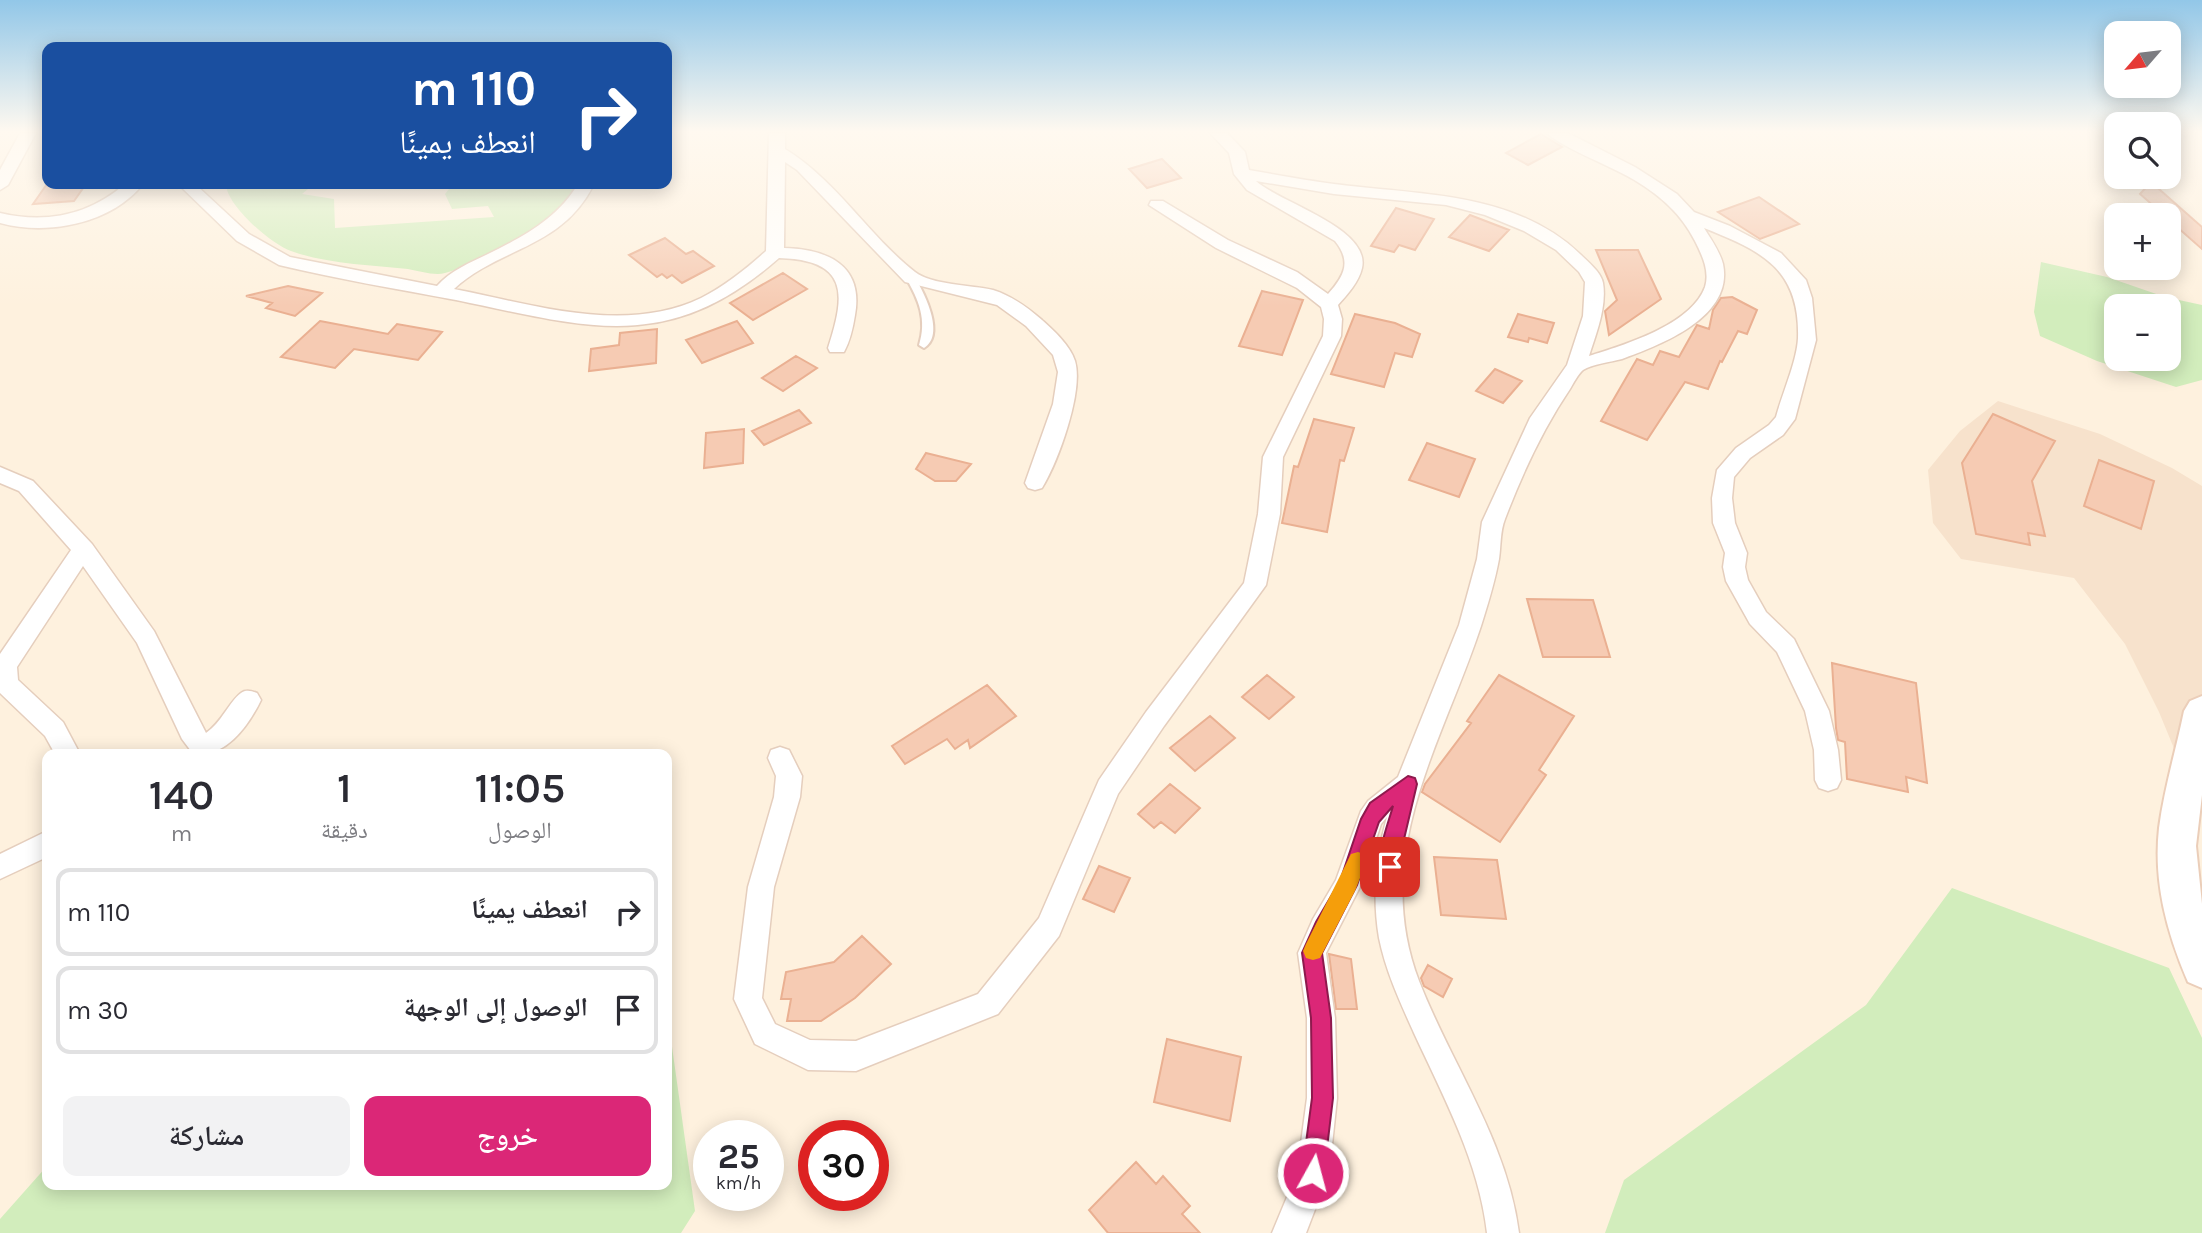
<!DOCTYPE html>
<html lang="ar">
<head>
<meta charset="utf-8">
<style>
	:root { --surface:#fff; --page:#f2f2f3; --text:#2b2b33; --muted:#7c7c81; --line:#e1e1e2; --accent:#db2777 }
	body { margin:0; font-family:Karla,"Noto Naskh Arabic",sans-serif; background:var(--page); color:var(--text); direction:rtl; height:100vh; display:flex; flex-direction:column; font-size:26px; white-space:nowrap }
	* { box-sizing:border-box; margin:0 }
	p { font-size:23px; color:var(--muted) }
	.icon { flex:none; width:38px; height:38px; fill:none; stroke:currentColor; stroke-width:2; stroke-linecap:round; stroke-linejoin:round }
	.map { position:relative; flex:1; overflow:hidden; direction:ltr }
	.details { position:absolute; left:42px; top:749px; width:630px; height:441px; display:flex; flex-direction:column; background:var(--surface); border-radius:14px; box-shadow:0 4px 18px #0003; direction:rtl }
	.details>* { flex:none }
	.banner { position:absolute; left:42px; top:42px; width:630px; height:147px; border-radius:14px; box-shadow:0 4px 18px #0003; direction:rtl; background:#1a4fa0; color:#fff; overflow:hidden }
	.needle { width:46px; rotate:242deg }
	.fabs { position:absolute; left:2104px; top:21px; display:grid; gap:14px }
	.fabs a { display:grid; place-items:center; width:77px; height:77px; border-radius:14px; background:var(--surface); box-shadow:0 4px 18px #0003; font-size:35px }
	.speed { position:absolute; left:693px; top:1120px; display:flex; gap:14px; font-size:35px; font-weight:700; text-align:center }
	.speed>* { display:grid; place-content:center; width:91px; height:91px; border-radius:50%; background:var(--surface); box-shadow:0 4px 18px #0003; line-height:1 }
	.speed small { font-size:18px; font-weight:400 }
	.speed .limit { border:10px solid #d22; background:#fff; color:#111 }
	.pin { position:absolute; display:grid; place-items:center; width:60px; height:60px; color:#fff; margin:-30px; border-radius:14px; box-shadow:0 4px 10px #0006 }
	.me { position:absolute; width:77px; margin:-38px; rotate:7deg; stroke-linejoin:round; filter:drop-shadow(0 0 5px #0008) }
	.turn { display:flex; align-items:center; gap:24px; height:147px; padding:0 21px; font-size:32px }
	.turn .icon { width:91px; height:91px; stroke-width:2.5 }
	.turn b { display:block; font-size:49px; line-height:60px }
	.eta { display:flex; justify-content:space-evenly; align-items:center; height:119px; text-align:center }
	.eta b { font-size:42px; font-weight:600; line-height:49px }
	.primary-button { display:flex; gap:14px; margin-top:auto; padding:14px 21px }
	.primary-button a { flex:1; height:80px; border-radius:14px; background:var(--accent); color:#fff; font-size:28px; font-weight:600; line-height:80px; text-align:center }
	.primary-button a+a { background:var(--page); color:var(--text) }
	ul { padding:0; list-style:none }
	li { display:flex; align-items:center; gap:21px; height:88px; margin:0 14px 10px; padding:0 7px; border:4px solid var(--line); border-radius:14px }
	li div { flex:1 }
	li b { display:block; font-size:26px }
	li em { font-style:normal }
	.map>svg:first-child { display:block }
</style>
</head>
<body>
<div class="map">
<svg width="2202" height="1233" viewBox="0 0 2202 1233">
	<rect width="100%" height="100%" fill="#fef1de"/>
	<path fill="#f7e2cc" d="M 1998,401 L 2100,434 L 2172,468 L 2202,486 L 2202,799 L 2194,797 L 2159,712 L 2125,644 L 2074,578 L 1961,559 L 1933,523 L 1928,470 L 1960,431 Z"/>
	<path fill="#d2edbc" fill-rule="evenodd" d="M 226,184 L 314,184 L 302,194 L 334,199 L 335,228 L 494,217 L 488,206 L 452,209 L 445,194 L 453,184 L 581,184 C 573,216 477,265 445,273 C 435,276 419,271 408,269 C 370,265 327,264 291,251 C 272,245 226,205 226,184 Z
		M 2041,262 L 2107,277 L 2165,297 L 2202,305 L 2202,380 L 2176,387 L 2097,361 L 2040,336 L 2034,312 ZM 2116,306 L 2168,306 L 2168,359 L 2116,359 Z
		M 1952,888 L 2169,968 L 2202,1038 L 2202,1233 L 1605,1233 L 1624,1180 L 1866,1005 Z
		M 667,1011 L 695,1211 L 681,1233 L 0,1233 L 0,1219 L 47,1166 L 47,1185 L 667,1185 Z"/>
	<path fill="#f6cbb3" stroke="#eab092" stroke-width="2" d="M 1541,134 L 1562,147 L 1528,165 L 1506,153 Z
		M 1162,159 L 1181,178 L 1147,188 L 1129,169 Z
		M 2151,182 L 2202,227 L 2202,249 L 2168,219 L 2168,215 L 2164,215 L 2140,194 Z
		M 47,184 L 86,184 L 74,201 L 33,204 Z
		M 1759,197 L 1799,224 L 1760,239 L 1718,212 Z
		M 1396,208 L 1434,219 L 1415,250 L 1399,245 L 1394,252 L 1371,246 Z
		M 1470,215 L 1509,230 L 1489,251 L 1449,237 Z
		M 665,238 L 686,254 L 693,251 L 714,266 L 682,283 L 672,275 L 667,278 L 662,274 L 657,277 L 629,255 Z
		M 1596,250 L 1638,250 L 1661,299 L 1609,335 L 1605,311 L 1617,300 Z
		M 783,273 L 807,289 L 753,320 L 730,303 Z
		M 288,286 L 322,293 L 295,316 L 266,308 L 272,303 L 246,296 Z
		M 1262,291 L 1303,300 L 1282,355 L 1239,346 Z
		M 1732,297 L 1757,310 L 1747,334 L 1738,331 L 1722,362 L 1720,361 L 1708,389 L 1685,382 L 1647,440 L 1601,421 L 1637,359 L 1653,365 L 1660,351 L 1679,357 L 1697,325 L 1709,329 L 1713,310 L 1721,298 Z
		M 1355,314 L 1395,323 L 1420,334 L 1412,357 L 1395,353 L 1384,387 L 1331,374 Z
		M 1518,314 L 1554,323 L 1547,343 L 1529,338 L 1528,342 L 1508,337 Z
		M 320,321 L 388,334 L 397,324 L 442,332 L 418,360 L 354,349 L 335,368 L 281,357 Z
		M 737,321 L 753,343 L 702,363 L 686,340 Z
		M 657,329 L 656,363 L 589,371 L 591,349 L 619,345 L 620,333 Z
		M 796,356 L 817,368 L 783,391 L 762,378 Z
		M 1495,369 L 1522,381 L 1503,403 L 1476,391 Z
		M 799,410 L 811,423 L 764,445 L 752,431 Z
		M 1993,414 L 2055,441 L 2032,481 L 2045,536 L 2028,533 L 2030,545 L 1976,534 L 1962,463 Z
		M 1314,419 L 1354,428 L 1344,461 L 1340,460 L 1327,532 L 1282,523 L 1294,466 L 1298,467 Z
		M 744,429 L 743,463 L 704,468 L 706,433 Z
		M 1427,443 L 1475,459 L 1459,497 L 1409,480 Z
		M 926,453 L 971,464 L 956,481 L 935,481 L 916,469 Z
		M 2099,460 L 2154,481 L 2141,529 L 2084,506 Z
		M 1527,599 L 1593,600 L 1610,657 L 1543,657 Z
		M 1832,663 L 1916,683 L 1927,783 L 1906,777 L 1908,792 L 1847,779 L 1845,742 L 1838,740 L 1836,728 Z
		M 1267,675 L 1294,697 L 1269,719 L 1242,697 Z
		M 1499,675 L 1574,716 L 1539,770 L 1546,775 L 1500,842 L 1422,792 L 1425,784 L 1471,723 L 1467,721 Z
		M 987,685 L 1016,716 L 970,748 L 968,740 L 955,749 L 947,739 L 905,764 L 892,746 Z
		M 1210,716 L 1235,738 L 1195,771 L 1170,748 Z
		M 1170,784 L 1200,808 L 1175,833 L 1161,822 L 1154,828 L 1138,814 Z
		M 1434,857 L 1497,860 L 1506,919 L 1441,915 Z
		M 1099,866 L 1130,878 L 1114,912 L 1083,899 Z
		M 862,936 L 891,964 L 855,998 L 821,1021 L 787,1021 L 791,999 L 781,999 L 786,972 L 834,962 Z
		M 1329,954 L 1351,959 L 1357,1009 L 1336,1009 Z
		M 1428,965 L 1452,979 L 1443,997 L 1424,986 L 1421,978 Z
		M 1167,1039 L 1241,1057 L 1230,1121 L 1154,1102 Z
		M 1136,1162 L 1156,1184 L 1163,1176 L 1190,1206 L 1182,1214 L 1200,1233 L 1108,1233 L 1089,1210 Z"/>
	<g fill="none" stroke-linecap="round" stroke-linejoin="round">
		<defs>
			<path id="lane" d="M 911,275 L 914,276 C 924,292 946,335 924,348 L 919,345 C 927,320 919,300 906,278 Z"/>
			<path id="street" d="M 20,133 L 36,133 L 8,185 L 0,190 L 0,170 Z
				M 769,133 L 785,133 L 785,149 C 837,181 868,235 915,272 C 931,285 972,285 993,290 C 1012,296 1027,307 1042,320 C 1054,331 1070,345 1075,361 C 1084,391 1058,462 1042,488 L 1035,490 L 1028,488 L 1025,483 L 1053,404 L 1058,372 L 1053,355 L 1026,326 L 997,305 L 905,282 L 797,170 L 785,162 L 784,248 C 827,249 864,265 855,315 C 853,328 850,341 844,352 L 830,352 L 828,348 C 846,293 848,260 779,258 C 668,356 587,327 456,300 C 397,289 337,279 279,265 L 237,241 L 178,184 L 195,184 L 249,234 L 290,257 L 437,286 C 451,270 470,263 488,254 C 523,237 558,218 578,184 L 594,184 C 562,249 499,247 454,289 C 532,304 624,335 701,298 C 725,286 746,269 766,251 Z
				M 1210,133 L 1227,133 L 1245,152 L 1249,170 C 1277,175 1305,180 1334,184 C 1418,195 1514,191 1580,254 C 1588,262 1601,272 1603,283 C 1607,307 1596,334 1589,356 C 1624,345 1691,325 1705,287 C 1710,271 1702,255 1695,241 C 1681,214 1662,197 1636,181 C 1616,168 1560,147 1547,133 L 1568,133 L 1635,167 L 1677,194 L 1694,212 L 1730,226 L 1781,253 L 1806,280 L 1812,298 L 1816,340 L 1795,419 L 1783,435 L 1750,458 L 1734,477 L 1732,498 L 1735,523 L 1747,553 L 1745,567 L 1748,580 L 1766,612 L 1794,639 L 1829,711 L 1838,750 L 1841,780 L 1837,788 L 1828,791 L 1819,788 L 1815,780 L 1814,750 L 1805,711 L 1777,652 L 1750,624 L 1726,581 L 1723,567 L 1725,553 L 1713,523 L 1712,498 L 1717,470 L 1736,448 L 1769,425 L 1776,417 C 1782,394 1797,361 1798,338 C 1800,269 1762,251 1704,228 C 1711,239 1720,252 1723,264 C 1734,317 1661,345 1622,359 C 1611,362 1592,364 1583,370 C 1578,374 1573,384 1570,389 C 1543,429 1522,474 1505,519 C 1500,531 1501,546 1499,559 C 1495,581 1488,604 1481,626 C 1442,744 1370,853 1419,981 C 1452,1066 1507,1140 1519,1233 L 1487,1233 C 1479,1162 1444,1098 1414,1033 C 1400,1002 1386,972 1379,938 C 1372,897 1376,856 1387,817 L 1381,824 L 1361,885 L 1326,953 L 1335,1018 L 1337,1098 L 1329,1173 L 1306,1233 L 1272,1233 L 1297,1173 L 1307,1098 L 1307,1018 L 1298,953 L 1313,919 L 1336,880 L 1361,811 L 1368,801 L 1398,777 L 1459,625 L 1477,559 L 1482,522 L 1530,418 L 1567,365 L 1583,316 L 1585,282 L 1579,272 L 1556,250 L 1524,231 L 1485,215 L 1446,205 L 1334,194 L 1256,181 C 1280,203 1371,228 1362,268 C 1359,282 1347,295 1338,305 L 1342,319 L 1341,336 L 1283,457 L 1280,514 L 1266,585 L 1164,726 L 1118,794 L 1059,936 L 998,1014 L 856,1071 L 808,1070 L 755,1044 L 734,999 L 748,887 L 774,797 L 776,776 L 768,758 L 771,750 L 780,747 L 789,750 L 802,776 L 800,797 L 774,887 L 762,998 L 775,1024 L 810,1040 L 856,1041 L 978,994 L 1039,918 L 1099,780 L 1146,712 L 1244,583 L 1258,514 L 1263,457 L 1323,336 L 1324,319 L 1321,307 L 1297,288 L 1216,248 L 1149,205 L 1151,201 L 1163,201 L 1228,240 L 1297,272 L 1328,294 C 1344,276 1352,262 1335,241 L 1247,190 L 1234,174 L 1229,153 Z
				M 125,184 L 143,184 C 111,224 47,236 0,223 L 0,213 C 46,224 89,215 125,184 Z
				M 0,467 L 33,481 L 92,544 L 154,631 L 206,733 C 222,722 229,702 241,693 C 246,689 252,691 257,693 L 261,700 C 249,725 223,763 191,751 L 182,739 L 137,643 L 83,566 L 17,667 L 18,680 L 63,722 L 80,754 L 55,754 L 45,736 L 0,693 L 0,654 L 71,550 L 19,491 L 0,483 Z
				M 47,831 L 47,857 L 0,879 L 0,854 Z"/>
			<path id="secondary" d="M 2202,696 L 2202,795 L 2196,846 L 2202,904 L 2202,988 L 2188,982 C 2167,933 2153,882 2159,828 C 2164,789 2176,750 2184,711 L 2190,701 Z"/>
		</defs>
		<use href="#lane" stroke="#e5cebd" stroke-width="4"/>
		<use href="#street" stroke="#e5cebd" stroke-width="3"/>
		<use href="#secondary" stroke="#ebceb9" stroke-width="4"/>
		<use href="#lane" fill="#fff" fill-rule="evenodd"/>
		<use href="#street" fill="#fff" fill-rule="evenodd"/>
		<use href="#secondary" fill="#fff" fill-rule="evenodd"/>
	</g>
	<linearGradient id="sky" x2="0" y2="1"><stop stop-color="#92c7e8"/><stop offset="0.43" stop-color="#fff9f0"/><stop offset="1" stop-color="#fff9f0" stop-opacity="0"/></linearGradient>
	<rect width="2202" height="306" fill="url(#sky)"/>
	<path fill="#db2777" stroke="#8e194d" stroke-width="2" d="M 1408,776 L 1415,778 L 1417,784 L 1396,873 L 1390,875 L 1383,873 C 1375,854 1388,825 1393,806 L 1379,822 L 1357,885 L 1322,953 L 1331,1018 L 1333,1098 L 1324,1173 L 1320,1181 L 1313,1184 L 1305,1181 L 1302,1173 L 1312,1098 L 1311,1018 L 1302,953 L 1316,922 L 1340,881 L 1361,819 L 1370,803 Z"/>
	<path fill="#f59e0b" d="M 1358,852 L 1364,854 L 1367,860 L 1355,891 L 1320,958 L 1313,960 L 1306,958 L 1303,951 L 1306,944 L 1351,854 Z"/>
</svg>
<div class="fabs">
<a><svg class="needle" viewBox="-14 -14 28 28"><path d="M0-13l5 13h-10z" fill="#e53935"/><path d="M0 13l5-13h-10z" fill="#7c7c81"/></svg></a>
<a><svg class="icon" aria-label="search" viewBox="0 0 24 24"><circle cx="10" cy="10" r="6"/><path d="M15 15l6 6"/></svg></a>
<a>+</a>
<a>−</a>
</div>
<div class="speed"><div>25<small>km/h</small></div><div class="limit">30</div></div>
<div class="pin" style="left:1390px;top:867px;background:#d93025"><svg class="icon" aria-label="arrive" viewBox="0 0 24 24"><path d="M6 21V4h12l-3 4 3 4H6"/></svg></div>
<svg class="me" style="left:1313px;top:1173px" viewBox="-20 -20 40 40"><circle r="17" fill="#db2777" stroke="#fff" stroke-width="3"/><path d="M0-11L8 9 0 5-8 9z" fill="#fff"/></svg>
<div class="banner">
<div class="turn"><svg class="icon" aria-label="right" viewBox="0 0 24 24"><path d="M7 20v-9h11M14 6l5 5-5 5"/></svg><div><b>110 m</b>انعطف يمينًا</div></div>
</div>
<section class="details">
<div class="eta">
<div><b>11:05</b><p>الوصول</p></div>
<div><b>1</b><p>دقيقة</p></div>
<div><b>140</b><p>m</p></div>
</div>
<ul>
<li><svg class="icon" aria-label="right" viewBox="0 0 24 24"><path d="M7 20v-9h11M14 6l5 5-5 5"/></svg><div><b>انعطف يمينًا</b></div><em>110 m</em></li>
<li><svg class="icon" aria-label="arrive" viewBox="0 0 24 24"><path d="M6 21V4h12l-3 4 3 4H6"/></svg><div><b>الوصول إلى الوجهة</b></div><em>30 m</em></li>
</ul>
<div class="primary-button"><a>خروج</a><a>مشاركة</a></div>
</section>
</div>
</body>
</html>
